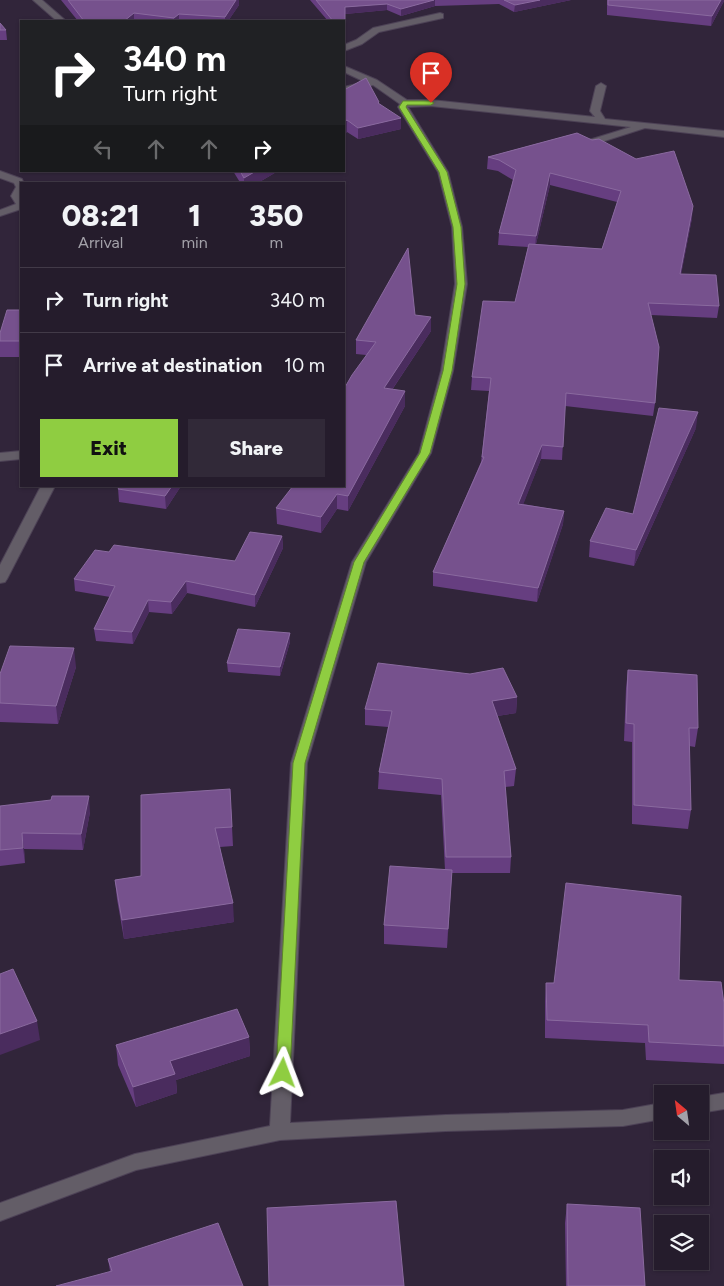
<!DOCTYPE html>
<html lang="en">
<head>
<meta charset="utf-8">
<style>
	:root { --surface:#251c2c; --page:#312938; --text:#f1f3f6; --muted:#a3a1a9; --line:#423a48; --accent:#8fcd41 }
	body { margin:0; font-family:Figtree,sans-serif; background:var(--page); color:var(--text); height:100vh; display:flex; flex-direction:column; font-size:19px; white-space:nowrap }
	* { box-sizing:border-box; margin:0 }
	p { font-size:16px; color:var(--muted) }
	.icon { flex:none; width:28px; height:28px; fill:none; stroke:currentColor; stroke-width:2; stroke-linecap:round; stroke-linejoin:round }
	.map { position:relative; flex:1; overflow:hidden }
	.panel { position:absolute; left:20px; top:182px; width:325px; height:305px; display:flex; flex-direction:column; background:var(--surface); border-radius:0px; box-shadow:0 1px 4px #0004,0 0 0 1px var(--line) }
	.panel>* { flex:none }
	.hud { position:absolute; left:20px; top:20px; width:325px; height:152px; border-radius:0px; box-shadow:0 1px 4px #0004,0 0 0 1px var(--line); background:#202124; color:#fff; overflow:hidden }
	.needle { width:32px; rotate:331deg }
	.fabs { position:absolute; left:654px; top:1085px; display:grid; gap:10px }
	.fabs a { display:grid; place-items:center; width:55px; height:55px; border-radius:0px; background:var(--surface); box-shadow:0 1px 4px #0004,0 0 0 1px var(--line); font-size:25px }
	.pin { position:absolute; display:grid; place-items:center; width:42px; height:42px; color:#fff; margin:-51px -21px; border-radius:50% 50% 50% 0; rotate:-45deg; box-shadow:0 0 5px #0007 }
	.pin .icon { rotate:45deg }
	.me { position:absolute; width:55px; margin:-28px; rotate:3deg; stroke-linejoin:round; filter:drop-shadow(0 0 4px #0008) }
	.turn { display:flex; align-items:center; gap:18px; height:105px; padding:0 20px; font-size:22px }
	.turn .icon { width:65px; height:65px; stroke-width:2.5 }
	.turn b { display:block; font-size:35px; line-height:42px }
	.lanes { display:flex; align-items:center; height:48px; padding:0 20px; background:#0003; justify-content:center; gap:25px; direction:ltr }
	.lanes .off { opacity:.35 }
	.eta { display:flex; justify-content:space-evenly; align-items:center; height:85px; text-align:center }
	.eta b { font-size:30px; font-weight:800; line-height:35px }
	.button { display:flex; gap:10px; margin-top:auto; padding:10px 20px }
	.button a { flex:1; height:58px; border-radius:0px; background:var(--accent); color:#111; font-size:20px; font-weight:800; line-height:58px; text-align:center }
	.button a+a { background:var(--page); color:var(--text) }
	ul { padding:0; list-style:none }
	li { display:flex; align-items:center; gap:15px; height:65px; padding:0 20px; border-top:1px solid var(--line) }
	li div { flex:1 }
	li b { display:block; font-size:19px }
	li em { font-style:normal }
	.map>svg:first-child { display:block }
</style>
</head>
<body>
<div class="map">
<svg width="724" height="1286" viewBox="0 0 724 1286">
	<rect width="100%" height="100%" fill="#31253a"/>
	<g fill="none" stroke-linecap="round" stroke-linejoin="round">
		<defs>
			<path id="street" d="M 33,0 L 42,0 L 66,21 L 57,21 Z
				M 440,13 L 443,14 L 443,18 L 379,32 L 362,44 L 344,51 L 344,45 L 356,40 L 373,28 Z
				M 344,66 L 377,80 L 407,100 L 431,100 L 595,117 L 590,111 L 596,86 L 601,83 L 606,86 L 600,111 L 605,119 L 724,131 L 724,137 L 645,128 L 592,145 L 587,142 L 589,140 L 631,127 L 431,106 L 408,107 L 448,172 L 462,227 L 467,284 L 453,371 L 431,453 L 366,562 L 307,763 L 290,1123 L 446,1115 L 623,1110 L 662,1103 L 662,1119 L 623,1126 L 446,1131 L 280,1140 L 136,1170 L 0,1221 L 0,1203 L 135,1154 L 270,1126 L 291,763 L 352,562 L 419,453 L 441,371 L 455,284 L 452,227 L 438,172 L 398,107 L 400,104 L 373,85 L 344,93 L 344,87 L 365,82 L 344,72 Z
				M 0,171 L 22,179 L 24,184 L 21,184 L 21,209 L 0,216 L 0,210 L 16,204 L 11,196 L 16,187 L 14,183 L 0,178 Z
				M 21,451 L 21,459 L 0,461 L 0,453 Z
				M 41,486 L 55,486 L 7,579 L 5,582 L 0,583 L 0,565 Z
				M 724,1093 L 724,1109 L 700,1113 L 700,1097 Z"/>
		</defs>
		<use href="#street" stroke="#4d4256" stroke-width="2"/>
		<use href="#street" fill="#635d67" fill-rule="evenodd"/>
	</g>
	<path fill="#663e80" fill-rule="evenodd" d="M 61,0 L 239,0 L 239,5 L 228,21 L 78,21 Z
		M 310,0 L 571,0 L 514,12 L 499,4 L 435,6 L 401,16 L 387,10 L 345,14 L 345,43 L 344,41 L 344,21 L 328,21 Z
		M 607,0 L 724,0 L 724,1 L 711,26 L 607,15 Z
		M 0,23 L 6,30 L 7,40 L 0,40 Z
		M 344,90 L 379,104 L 401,129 L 358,139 L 347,132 L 344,134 Z
		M 577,133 L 692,218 L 681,274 L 719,306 L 717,318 L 651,315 L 655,403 L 653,416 L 565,406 L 562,460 L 541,459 L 523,504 L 564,511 L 563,524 L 537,602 L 433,586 L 433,572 L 481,462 L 489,391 L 471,390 L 472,377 L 515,302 L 528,247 L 498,245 L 499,233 L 513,180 L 498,171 L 487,169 L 488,157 ZM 550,185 L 617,202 L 602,249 L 536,244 Z
		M 233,171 L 278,171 L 256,184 L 241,184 Z
		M 21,310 L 21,357 L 0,357 L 0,333 Z
		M 415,315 L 431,331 L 392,390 L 405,391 L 405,406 L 348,511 L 337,509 L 321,533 L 277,524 L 276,508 L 344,486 L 366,355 L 356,354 L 356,340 Z
		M 696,428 L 634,566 L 589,557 L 590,541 L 633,514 Z
		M 116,486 L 181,486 L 166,509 L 119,502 L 118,488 L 117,488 Z
		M 282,536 L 283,548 L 255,607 L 187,593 L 172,614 L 149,612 L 133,644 L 96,641 L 94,629 L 110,597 L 75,591 L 74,579 L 109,552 L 235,561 Z
		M 290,633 L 290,642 L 280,676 L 228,672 L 227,663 Z
		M 76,667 L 58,724 L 0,722 L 0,674 Z
		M 628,670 L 698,728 L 695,747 L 689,746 L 691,810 L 688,829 L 632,824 L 632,742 L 624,741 L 626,688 Z
		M 517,697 L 516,713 L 497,716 L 516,769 L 514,786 L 505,787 L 511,857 L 510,873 L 452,873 L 447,948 L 384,944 L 384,925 L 445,870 L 441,795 L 378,789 L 379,772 L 388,727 L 365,725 L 365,709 Z
		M 230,789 L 233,846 L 220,847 L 234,922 L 124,939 L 117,899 L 115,880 L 141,876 Z
		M 0,806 L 90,812 L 83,850 L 24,849 L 25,863 L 0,866 Z
		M 679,980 L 724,1004 L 724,1064 L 646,1060 L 645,1043 L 545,1038 L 545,1001 L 546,983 Z
		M 249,1037 L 250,1056 L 176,1080 L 177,1093 L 136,1107 L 118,1065 L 116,1045 Z
		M 567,1204 L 645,1286 L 566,1286 L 565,1223 Z
		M 108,1259 L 243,1286 L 110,1271 Z"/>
	<path fill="#4a2c5e" d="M 236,0 L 239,0 L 239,5 L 228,21 L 225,21 L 225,17 Z
		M 434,0 L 435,0 L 435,6 L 401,16 L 401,9 Z
		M 540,0 L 571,0 L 514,12 L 515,5 Z
		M 721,0 L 724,0 L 724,1 L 711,26 L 712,16 Z
		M 387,4 L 387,10 L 345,14 L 345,43 L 345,7 Z
		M 134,13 L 134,21 L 124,21 Z
		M 179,14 L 179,21 L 174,21 L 174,18 Z
		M 401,118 L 401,129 L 358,139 L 358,128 Z
		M 347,120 L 347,132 L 344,134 L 344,122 Z
		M 256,171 L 278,171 L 256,184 L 244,184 L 244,178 Z
		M 550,173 L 550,185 L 535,248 L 536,236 Z
		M 693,206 L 692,218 L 679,286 L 680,274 Z
		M 431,317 L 431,331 L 383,403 L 384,388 Z
		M 405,391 L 405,406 L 348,511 L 348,496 Z
		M 698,412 L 696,428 L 634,566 L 636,550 Z
		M 542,445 L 541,459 L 518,518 L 518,504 Z
		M 172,486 L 181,486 L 166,509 L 165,496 Z
		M 337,494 L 337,509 L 321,533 L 321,517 Z
		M 564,511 L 563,524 L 537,602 L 538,588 Z
		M 282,536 L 283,548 L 255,607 L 255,595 Z
		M 186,581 L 187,593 L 172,614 L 171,602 Z
		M 148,600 L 149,612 L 133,644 L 132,632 Z
		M 290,633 L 290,642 L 280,676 L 280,667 Z
		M 74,648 L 76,667 L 58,724 L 56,706 Z
		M 517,697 L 516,713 L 491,717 L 492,701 Z
		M 89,796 L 90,812 L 83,850 L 81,834 Z
		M 22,833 L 24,849 L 25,863 L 23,848 Z
		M 452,870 L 451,889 L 447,948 L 448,929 Z
		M 233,903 L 234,922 L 124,939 L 122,920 Z
		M 37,1021 L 40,1040 L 0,1055 L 0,1034 Z
		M 249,1037 L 250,1056 L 176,1080 L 177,1093 L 136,1107 L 133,1087 L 170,1061 Z"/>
	<path fill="#76518d" stroke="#8a6a9f" d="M 68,0 L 236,0 L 225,17 L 179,14 L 174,18 L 134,13 L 124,21 L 84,21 Z
		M 316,0 L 434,0 L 401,9 L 387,4 L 345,7 L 345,36 L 344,35 L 344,21 L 333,21 Z
		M 504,0 L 540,0 L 515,5 Z
		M 608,0 L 721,0 L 712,16 L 608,5 Z
		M 0,23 L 6,30 L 0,30 Z
		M 366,78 L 379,102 L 378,103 L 401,118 L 358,128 L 347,120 L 344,122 L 344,90 Z
		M 577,133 L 592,140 L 599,139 L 636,159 L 674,151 L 693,206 L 680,274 L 716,275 L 719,306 L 648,303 L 659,347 L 655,403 L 566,393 L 563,447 L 542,445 L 518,504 L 564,511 L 538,588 L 433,572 L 484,457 L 482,457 L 491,378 L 472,377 L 483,301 L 515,302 L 529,244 L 602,249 L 621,191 L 550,173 L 536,236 L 499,233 L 516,170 L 499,160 L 488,157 Z
		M 240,171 L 256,171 L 244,178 Z
		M 408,248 L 415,315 L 431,317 L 384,388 L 405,391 L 348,496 L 337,494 L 321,517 L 276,508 L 293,486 L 344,486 L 344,389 L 352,375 L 376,342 L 356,340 Z
		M 7,310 L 21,310 L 21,341 L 0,341 L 0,333 Z
		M 659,408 L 698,412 L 636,550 L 590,541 L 606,508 L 633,514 Z
		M 120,486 L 172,486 L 165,496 L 118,489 Z
		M 250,532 L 282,536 L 255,595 L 186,581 L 171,602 L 148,600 L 132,632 L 94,629 L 115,586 L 74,579 L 95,550 L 109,552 L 114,545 L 235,561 Z
		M 238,629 L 290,633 L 280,667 L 227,663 Z
		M 10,646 L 74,648 L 56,706 L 0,703 L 0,674 Z
		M 378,663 L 470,674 L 503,668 L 517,697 L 492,701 L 516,769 L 504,771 L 511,857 L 446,857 L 442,779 L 379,772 L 392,711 L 365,709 Z
		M 628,670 L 697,675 L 698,728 L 689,728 L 691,810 L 634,805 L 634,724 L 626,723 Z
		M 230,789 L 232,827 L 215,828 L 233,903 L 122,920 L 115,880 L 141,876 L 141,795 Z
		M 52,796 L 89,796 L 81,834 L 22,833 L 23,848 L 0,850 L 0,806 L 51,800 Z
		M 390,866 L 452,870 L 448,929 L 384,925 Z
		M 566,883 L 681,896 L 679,980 L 721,982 L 724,1004 L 724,1046 L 649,1042 L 648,1025 L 547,1020 L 546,983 L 554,983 Z
		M 13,969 L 37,1021 L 0,1034 L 0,974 Z
		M 237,1009 L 249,1037 L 170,1061 L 175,1074 L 133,1087 L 116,1045 Z
		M 396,1201 L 404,1286 L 269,1286 L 267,1208 Z
		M 567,1204 L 640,1208 L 645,1286 L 568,1286 Z
		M 218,1223 L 243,1286 L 56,1286 L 112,1271 L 108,1259 Z"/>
	<path fill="#8fcd41" stroke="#5d852a" d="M 403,101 L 431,101 L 434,103 L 431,105 L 407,105 L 406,107 L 447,172 L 461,227 L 465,284 L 452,371 L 430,453 L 364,562 L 305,763 L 290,1073 L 288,1077 L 283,1079 L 278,1077 L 276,1073 L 293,763 L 354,562 L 420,453 L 443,371 L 457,284 L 453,227 L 439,172 L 399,107 Z"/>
</svg>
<div class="fabs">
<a><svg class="needle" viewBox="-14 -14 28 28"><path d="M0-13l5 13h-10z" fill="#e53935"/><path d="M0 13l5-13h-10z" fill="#a3a1a9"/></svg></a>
<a><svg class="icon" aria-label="sound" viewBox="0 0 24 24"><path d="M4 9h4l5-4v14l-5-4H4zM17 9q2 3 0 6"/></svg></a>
<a><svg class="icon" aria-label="layers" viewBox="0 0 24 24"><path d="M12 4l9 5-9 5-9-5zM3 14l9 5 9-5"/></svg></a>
</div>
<div class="pin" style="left:431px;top:103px;background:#d93025"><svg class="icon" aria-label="arrive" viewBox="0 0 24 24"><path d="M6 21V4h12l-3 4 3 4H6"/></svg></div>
<svg class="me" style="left:283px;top:1073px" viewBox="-20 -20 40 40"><path d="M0-17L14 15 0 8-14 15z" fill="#8fcd41" stroke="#fff" stroke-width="4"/></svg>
<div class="hud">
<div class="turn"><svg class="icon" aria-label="right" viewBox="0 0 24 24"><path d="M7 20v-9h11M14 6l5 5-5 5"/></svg><div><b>340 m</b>Turn right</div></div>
<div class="lanes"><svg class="icon off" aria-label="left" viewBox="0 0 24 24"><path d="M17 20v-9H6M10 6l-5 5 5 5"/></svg><svg class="icon off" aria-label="ahead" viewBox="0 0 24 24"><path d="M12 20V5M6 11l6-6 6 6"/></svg><svg class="icon off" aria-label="ahead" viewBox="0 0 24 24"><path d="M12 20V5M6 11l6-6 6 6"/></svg><svg class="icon" aria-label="right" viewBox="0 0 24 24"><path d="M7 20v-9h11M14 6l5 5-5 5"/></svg></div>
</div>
<section class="panel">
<div class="eta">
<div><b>08:21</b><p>Arrival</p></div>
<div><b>1</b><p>min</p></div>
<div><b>350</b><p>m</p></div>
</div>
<ul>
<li><svg class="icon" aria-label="right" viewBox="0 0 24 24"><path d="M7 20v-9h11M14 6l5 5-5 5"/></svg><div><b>Turn right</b></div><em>340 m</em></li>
<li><svg class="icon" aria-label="arrive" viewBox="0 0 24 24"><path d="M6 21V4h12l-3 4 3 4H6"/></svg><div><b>Arrive at destination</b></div><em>10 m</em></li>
</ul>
<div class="button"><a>Exit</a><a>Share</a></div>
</section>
</div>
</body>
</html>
